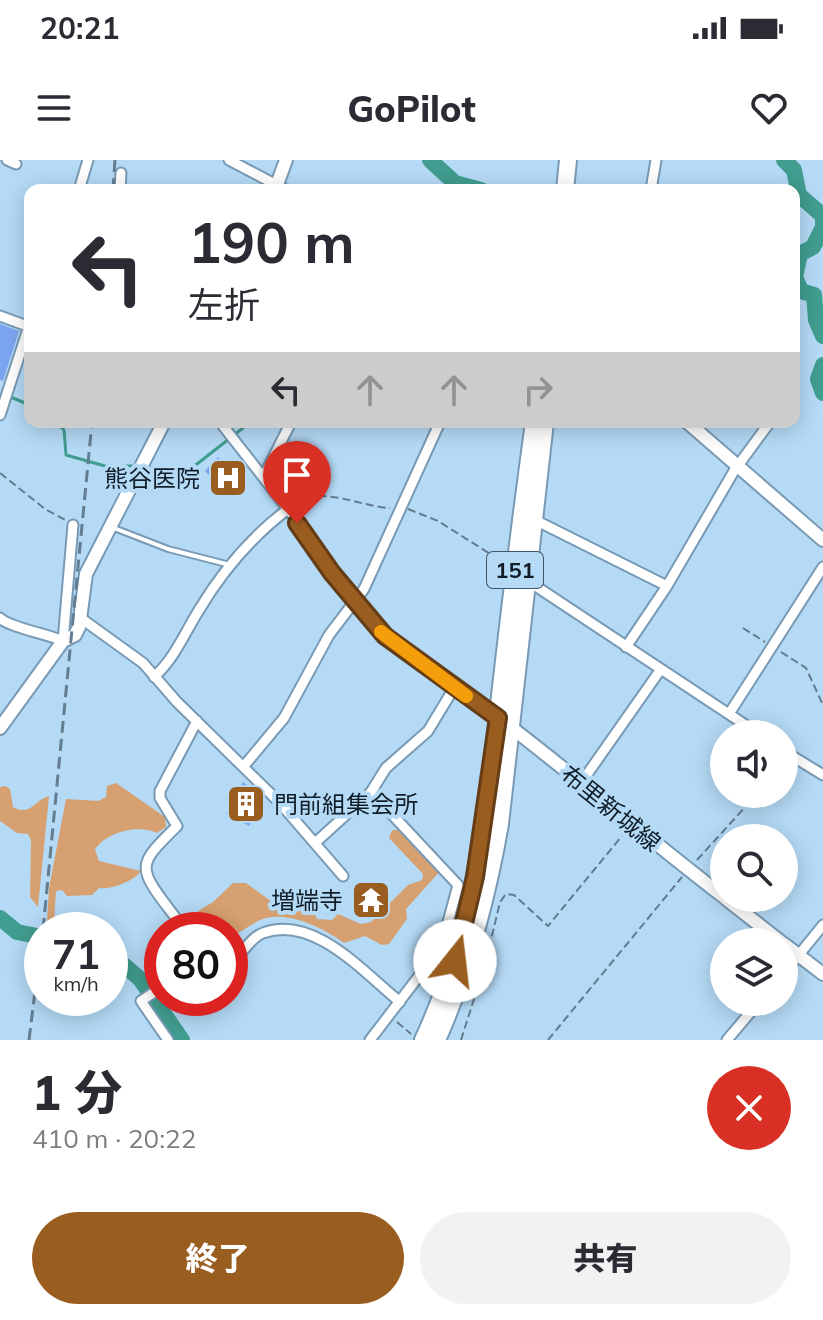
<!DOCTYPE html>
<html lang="ja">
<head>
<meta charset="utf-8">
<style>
	:root { --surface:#fff; --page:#f2f2f3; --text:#2b2b33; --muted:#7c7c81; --accent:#9a5d20 }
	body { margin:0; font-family:Mulish,"Noto Sans JP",sans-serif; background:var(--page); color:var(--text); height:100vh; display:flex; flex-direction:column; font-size:30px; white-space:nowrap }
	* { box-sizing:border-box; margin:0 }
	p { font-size:26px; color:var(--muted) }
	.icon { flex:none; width:44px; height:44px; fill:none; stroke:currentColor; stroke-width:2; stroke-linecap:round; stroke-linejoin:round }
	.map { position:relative; height:880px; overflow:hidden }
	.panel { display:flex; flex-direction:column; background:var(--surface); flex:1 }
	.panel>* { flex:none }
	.top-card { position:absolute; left:24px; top:24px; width:776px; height:244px; border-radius:16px; box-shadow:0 4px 20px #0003; background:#fff; color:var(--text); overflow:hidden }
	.buttons { position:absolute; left:710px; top:560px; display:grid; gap:16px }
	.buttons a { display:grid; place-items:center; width:88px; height:88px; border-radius:50%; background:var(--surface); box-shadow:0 4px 20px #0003; font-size:40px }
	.speed { position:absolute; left:24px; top:752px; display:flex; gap:16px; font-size:40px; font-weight:700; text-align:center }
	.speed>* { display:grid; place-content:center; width:104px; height:104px; border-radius:50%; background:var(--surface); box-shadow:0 4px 20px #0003; line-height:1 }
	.speed small { font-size:20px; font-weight:400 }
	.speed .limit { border:12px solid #d22; background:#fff; color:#111 }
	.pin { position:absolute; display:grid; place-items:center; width:68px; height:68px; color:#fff; margin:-82px -34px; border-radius:50% 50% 50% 0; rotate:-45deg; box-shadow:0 0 8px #0007 }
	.pin .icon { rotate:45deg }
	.me { position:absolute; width:88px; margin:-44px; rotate:16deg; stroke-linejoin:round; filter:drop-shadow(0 0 6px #0008) }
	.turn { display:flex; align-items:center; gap:28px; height:168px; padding:0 32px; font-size:36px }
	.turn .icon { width:104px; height:104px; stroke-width:2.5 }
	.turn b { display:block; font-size:56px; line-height:68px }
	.lanes { display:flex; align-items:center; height:76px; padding:0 32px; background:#0003; justify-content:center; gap:40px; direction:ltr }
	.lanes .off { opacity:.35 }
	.round { display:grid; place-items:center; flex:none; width:84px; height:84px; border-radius:42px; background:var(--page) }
	.head { display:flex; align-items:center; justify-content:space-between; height:136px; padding:0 32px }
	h1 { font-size:48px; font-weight:800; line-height:60px }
	.action { display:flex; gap:16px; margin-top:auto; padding:16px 32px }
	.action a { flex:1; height:92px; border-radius:48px; background:var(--accent); color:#fff; font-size:32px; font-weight:800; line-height:92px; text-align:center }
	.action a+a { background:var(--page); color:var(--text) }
	.status { display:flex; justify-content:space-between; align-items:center; height:56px; padding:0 40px; background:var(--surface); direction:ltr }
	.status svg { height:22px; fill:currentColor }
	header { display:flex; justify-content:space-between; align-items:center; height:104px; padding:0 32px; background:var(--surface); font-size:36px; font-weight:800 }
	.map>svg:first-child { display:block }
</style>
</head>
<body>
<div class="status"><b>20:21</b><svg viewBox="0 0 49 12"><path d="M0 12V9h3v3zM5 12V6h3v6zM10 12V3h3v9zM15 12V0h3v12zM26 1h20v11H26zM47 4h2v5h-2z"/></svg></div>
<header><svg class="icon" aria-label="menu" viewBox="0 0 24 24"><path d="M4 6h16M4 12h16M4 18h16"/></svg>GoPilot<svg class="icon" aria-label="heart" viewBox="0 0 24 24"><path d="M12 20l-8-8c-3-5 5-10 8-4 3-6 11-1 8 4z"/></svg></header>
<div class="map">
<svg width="823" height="880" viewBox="0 0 823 880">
	<rect width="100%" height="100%" fill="#b5daf6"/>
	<path fill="#d6a070" d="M 116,623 L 165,657 L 166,667 L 157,673 C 139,664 105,672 95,690 L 99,701 L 141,711 C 134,721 111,730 99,728 L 92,735 L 67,736 L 62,730 L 56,731 L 54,761 L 47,761 L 49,728 L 66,639 L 98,641 L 106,637 L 107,626 Z
		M 5,626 L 10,629 L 13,647 C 31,657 34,640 49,636 L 38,747 L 30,737 L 31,680 L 28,674 L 17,673 L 0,661 L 0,627 Z
		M 392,670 L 400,670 L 441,710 L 406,749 L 407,759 L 389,784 L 382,785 L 365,776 L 344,783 C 323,768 285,748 258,761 C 248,766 242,773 230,776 L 230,770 L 189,770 L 187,758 L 213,742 L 233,723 L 246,723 L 279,747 L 301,742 L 312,748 L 317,759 L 332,760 L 338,754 L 361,764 L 371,762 L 408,725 L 422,720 L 423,714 L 389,678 Z"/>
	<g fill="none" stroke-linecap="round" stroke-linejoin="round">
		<path stroke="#409d8f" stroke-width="3" d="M 0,236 L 8,236 L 30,245
			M 55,262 L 64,270 L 66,295 L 105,306 L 135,306
			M 147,306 L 177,314 L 197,304 L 243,268"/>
		<path stroke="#409d8f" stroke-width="16" d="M 430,0 L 455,23 L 481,30
			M 784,0 L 794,10 L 799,35 L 823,56 L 823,64
			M 823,67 L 813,87 L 800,94 L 795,117 L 801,131 L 814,135 L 816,160 L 823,176
			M 823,205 L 818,219 L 823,233
			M 0,758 L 17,772 L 42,777
			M 110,793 L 140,819 L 182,880"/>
	</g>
	<path fill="#7ca5f1" d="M 0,164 L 19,171 L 3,221 L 0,220 Z
		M 218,297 L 240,319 L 226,334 L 205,311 Z
		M 243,622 L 264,637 L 249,666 L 226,653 Z"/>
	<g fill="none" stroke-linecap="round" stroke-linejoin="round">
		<defs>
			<path id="lane" d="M 114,368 L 168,389 L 230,405"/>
			<path id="street" d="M 7,0 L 16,4
				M 229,0 L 286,30
				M 79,30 L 88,0
				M 120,30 L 121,13
				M 651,30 L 656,0
				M 0,156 L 30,167
				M 0,255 L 29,166
				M 220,262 L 288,349 L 355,443
				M 264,316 L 291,262
				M 533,364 L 539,362 L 667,426
				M 528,421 L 759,574
				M 0,458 C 8,467 48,474 63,481 L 73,365
				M 82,459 L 143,503 L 177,542 L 280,643 L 343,716
				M 626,487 L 667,426 L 734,311 L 770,262
				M 154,517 C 175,498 184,474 199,450 C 223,410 251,377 288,349
				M 729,554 L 823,407
				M 784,591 L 823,615
				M 244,606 L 284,558 L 329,475 L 364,429 L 440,262
				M 581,623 L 661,509
				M 315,683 L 371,632 L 386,608 L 428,571 L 454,528
				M 182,770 C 180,761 174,756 169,749 C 135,705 140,703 177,666 L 160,638 L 160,631 L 197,561
				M 230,800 C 244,795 249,778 263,773 C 314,754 364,813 400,842
				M 784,813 L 823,765
				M 162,827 L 141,841 L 168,880
				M 370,880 L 432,799 L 448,762 L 458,725 L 371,632
				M 727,880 L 759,842"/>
			<path id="secondary" d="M 275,30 L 286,0
				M 687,262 L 823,380
				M 355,443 C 400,494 455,525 508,565 C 581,621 651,681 724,737
				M 0,568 L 63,481 L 75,475 L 79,467 L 86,414 L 164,262
				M 725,738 L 781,782
				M 784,784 L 823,814"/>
			<path id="highway" d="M 565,30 L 568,0
				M 423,880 C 475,769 488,647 501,527 C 511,438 522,350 534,262
				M 437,880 C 468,810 487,739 500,664 L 545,262"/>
		</defs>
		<use href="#lane" stroke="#789ab5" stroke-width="8"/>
		<use href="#street" stroke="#789ab5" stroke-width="13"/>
		<use href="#secondary" stroke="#789ab5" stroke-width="16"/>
		<use href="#highway" stroke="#789ab5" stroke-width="20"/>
		<path stroke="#627b8e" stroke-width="2" stroke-dasharray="8 4" stroke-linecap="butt" d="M 0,313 L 45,349 L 67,361
			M 296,343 C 319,325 362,347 390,348
			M 408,349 L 438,361 L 503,402
			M 743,468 L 765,482
			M 781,492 L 806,508 L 823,545
			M 697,700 L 757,634
			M 397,862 L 411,874
			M 461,880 L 486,801 L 500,742 L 506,734 L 514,735 L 548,766 L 626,671
			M 548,880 L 682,717"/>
		<use href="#lane" stroke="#fff" stroke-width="4"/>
		<use href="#street" stroke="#fff" stroke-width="9"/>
		<use href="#secondary" stroke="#fff" stroke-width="12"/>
		<use href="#highway" stroke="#fff" stroke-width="16"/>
		<path stroke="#647d91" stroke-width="3" stroke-dasharray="12 6" stroke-linecap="butt" d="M 113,30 L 115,0
			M 43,770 L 92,262
			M 29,880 L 42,775"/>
	</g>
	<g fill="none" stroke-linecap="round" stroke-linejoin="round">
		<defs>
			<path id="route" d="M 297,363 L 332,413 L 385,476 L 498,558 L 475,717 L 455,801"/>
		</defs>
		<use href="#route" stroke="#643c15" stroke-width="20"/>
		<use href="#route" stroke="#9a5d20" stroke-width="14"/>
		<path stroke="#f59e0b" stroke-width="14" d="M 381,472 L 466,536"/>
	</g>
	<defs>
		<symbol id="hospital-square" viewBox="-11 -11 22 22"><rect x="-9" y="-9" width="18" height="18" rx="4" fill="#9a5d20" stroke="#b5daf6"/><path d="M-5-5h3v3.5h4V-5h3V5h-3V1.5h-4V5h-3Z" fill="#fff"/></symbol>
		<symbol id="building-square" viewBox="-11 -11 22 22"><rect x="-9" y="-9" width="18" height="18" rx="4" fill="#9a5d20" stroke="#b5daf6"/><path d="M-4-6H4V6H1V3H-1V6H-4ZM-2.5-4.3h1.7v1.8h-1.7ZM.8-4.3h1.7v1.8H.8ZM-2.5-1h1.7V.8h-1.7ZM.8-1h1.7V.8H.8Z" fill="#fff"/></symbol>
		<symbol id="temple-square" viewBox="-11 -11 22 22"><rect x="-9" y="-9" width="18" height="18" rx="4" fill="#9a5d20" stroke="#b5daf6"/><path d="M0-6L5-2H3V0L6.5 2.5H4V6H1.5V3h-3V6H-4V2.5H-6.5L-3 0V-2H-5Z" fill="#fff"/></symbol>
	</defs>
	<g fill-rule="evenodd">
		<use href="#hospital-square" x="206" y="296" width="44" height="44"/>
		<use href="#building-square" x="224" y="622" width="44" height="44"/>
		<use href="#temple-square" x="349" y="718" width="44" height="44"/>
	</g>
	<g text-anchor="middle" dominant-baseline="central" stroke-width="8" stroke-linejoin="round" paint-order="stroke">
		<rect fill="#b5daf6" stroke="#425666" stroke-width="2" x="487" y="392" width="56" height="36" rx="6"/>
		<g font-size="22" font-weight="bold" fill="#111e29">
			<text x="515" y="410">151</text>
		</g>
		<g font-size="24" fill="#111e29" stroke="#b5daf6" text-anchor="end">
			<text x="200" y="318">熊谷医院</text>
			<text x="274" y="644" text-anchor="start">門前組集会所</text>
			<text x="343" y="740">増端寺</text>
		</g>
		<g font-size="24" fill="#111e29" stroke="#b5daf6">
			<text transform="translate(611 648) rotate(39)">布里新城線</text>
		</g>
	</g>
</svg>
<div class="buttons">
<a><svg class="icon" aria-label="sound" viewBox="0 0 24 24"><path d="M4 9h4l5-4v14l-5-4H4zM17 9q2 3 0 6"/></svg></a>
<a><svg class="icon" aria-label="search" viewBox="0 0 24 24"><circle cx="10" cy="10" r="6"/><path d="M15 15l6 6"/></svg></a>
<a><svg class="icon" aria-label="layers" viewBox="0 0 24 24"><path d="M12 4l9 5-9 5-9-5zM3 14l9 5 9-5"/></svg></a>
</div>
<div class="speed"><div>71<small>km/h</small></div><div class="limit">80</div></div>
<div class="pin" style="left:297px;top:363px;background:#d93025"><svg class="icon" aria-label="arrive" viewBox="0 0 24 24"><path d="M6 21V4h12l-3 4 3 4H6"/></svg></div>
<svg class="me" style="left:455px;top:801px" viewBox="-20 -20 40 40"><circle r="19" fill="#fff"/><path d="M0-13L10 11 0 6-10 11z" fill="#9a5d20"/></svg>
<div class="top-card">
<div class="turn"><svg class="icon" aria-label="left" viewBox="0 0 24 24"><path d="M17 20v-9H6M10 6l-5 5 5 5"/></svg><div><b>190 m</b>左折</div></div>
<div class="lanes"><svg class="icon" aria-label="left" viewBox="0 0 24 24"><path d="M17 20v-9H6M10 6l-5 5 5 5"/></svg><svg class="icon off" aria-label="ahead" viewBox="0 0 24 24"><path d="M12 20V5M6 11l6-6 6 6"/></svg><svg class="icon off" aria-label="ahead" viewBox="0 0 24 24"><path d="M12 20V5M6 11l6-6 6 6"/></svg><svg class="icon off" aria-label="right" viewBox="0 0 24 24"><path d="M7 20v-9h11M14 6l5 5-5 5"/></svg></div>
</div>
</div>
<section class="panel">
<div class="head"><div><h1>1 分</h1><p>410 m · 20:22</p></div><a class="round" style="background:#d93025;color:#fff"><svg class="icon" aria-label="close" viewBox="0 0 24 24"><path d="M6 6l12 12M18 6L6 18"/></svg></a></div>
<div class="action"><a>終了</a><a>共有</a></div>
</section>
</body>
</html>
